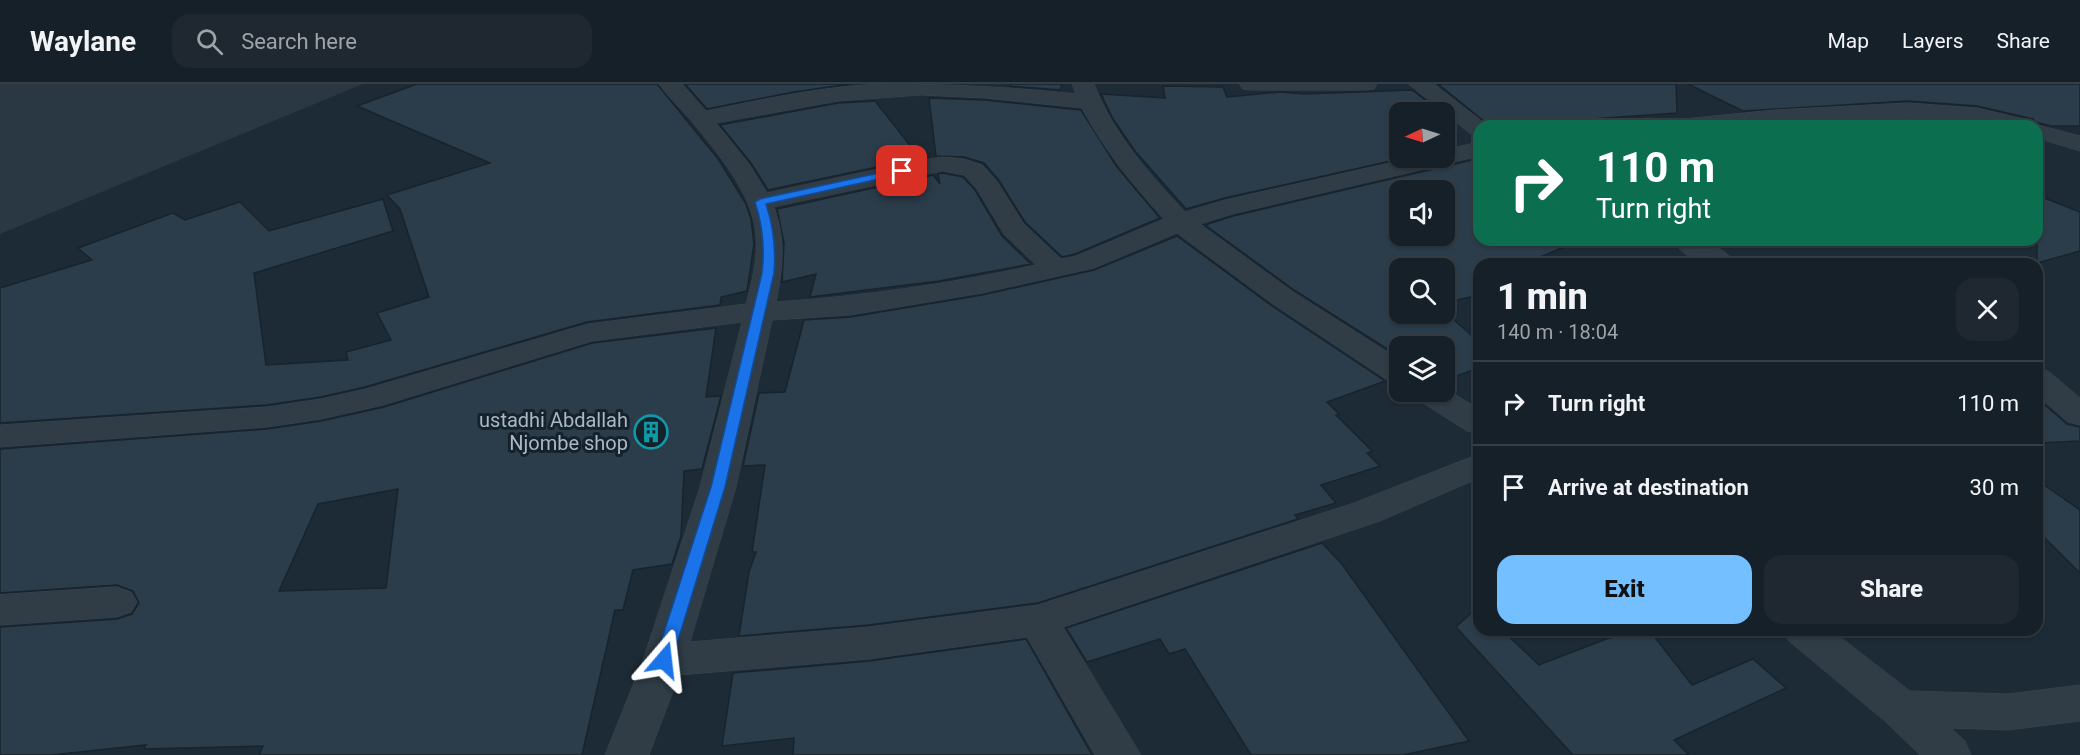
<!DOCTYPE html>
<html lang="en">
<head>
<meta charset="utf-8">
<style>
	:root { --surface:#162028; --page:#1f2830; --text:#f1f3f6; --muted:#9ea3a8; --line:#353e45; --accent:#74bfff }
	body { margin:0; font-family:Roboto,sans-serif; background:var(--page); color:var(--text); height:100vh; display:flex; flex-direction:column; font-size:22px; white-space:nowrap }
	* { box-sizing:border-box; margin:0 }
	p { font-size:20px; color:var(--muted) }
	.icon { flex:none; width:33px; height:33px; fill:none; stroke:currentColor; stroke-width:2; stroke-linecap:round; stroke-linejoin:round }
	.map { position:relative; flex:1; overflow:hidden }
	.sheet { position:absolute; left:1473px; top:174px; width:570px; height:378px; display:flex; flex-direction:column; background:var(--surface); border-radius:18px; box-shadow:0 2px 4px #0004,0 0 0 2px var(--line) }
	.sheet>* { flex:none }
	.hud { position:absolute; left:1473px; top:36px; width:570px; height:126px; border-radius:18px; box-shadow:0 2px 4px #0004,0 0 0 2px var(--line); background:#0b6e4f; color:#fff; overflow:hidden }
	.needle { width:39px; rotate:266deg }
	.controls { position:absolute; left:1389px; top:18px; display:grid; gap:12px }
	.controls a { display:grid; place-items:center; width:66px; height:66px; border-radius:12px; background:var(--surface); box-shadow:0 2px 4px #0004,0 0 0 2px var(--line); font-size:30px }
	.pin { position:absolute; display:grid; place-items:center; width:51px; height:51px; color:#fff; margin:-26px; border-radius:12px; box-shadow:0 3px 9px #0006 }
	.me { position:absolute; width:66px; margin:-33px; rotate:17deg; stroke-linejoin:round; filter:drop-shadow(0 0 4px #0008) }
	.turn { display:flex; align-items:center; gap:21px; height:126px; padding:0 24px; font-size:27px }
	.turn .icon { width:78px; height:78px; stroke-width:2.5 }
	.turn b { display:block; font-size:42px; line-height:51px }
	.round { display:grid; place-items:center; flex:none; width:63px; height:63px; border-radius:18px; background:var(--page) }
	.overview { display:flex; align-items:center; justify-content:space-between; height:102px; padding:0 24px }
	h1 { font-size:36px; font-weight:800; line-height:45px }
	.action { display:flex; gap:12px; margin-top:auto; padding:12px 24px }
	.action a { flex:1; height:69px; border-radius:18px; background:var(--accent); color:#111; font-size:24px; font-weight:800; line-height:69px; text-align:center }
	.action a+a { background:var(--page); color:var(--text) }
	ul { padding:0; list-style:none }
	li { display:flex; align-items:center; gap:18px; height:84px; padding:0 24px; border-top:2px solid var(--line) }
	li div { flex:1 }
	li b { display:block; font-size:22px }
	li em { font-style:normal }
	header { display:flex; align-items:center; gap:36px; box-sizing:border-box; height:84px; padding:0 30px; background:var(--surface); border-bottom:2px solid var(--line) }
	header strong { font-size:28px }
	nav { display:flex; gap:33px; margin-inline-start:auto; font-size:21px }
	.search { width:420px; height:54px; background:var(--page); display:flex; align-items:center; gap:15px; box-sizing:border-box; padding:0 21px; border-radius:18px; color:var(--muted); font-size:22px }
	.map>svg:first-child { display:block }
</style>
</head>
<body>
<header>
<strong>Waylane</strong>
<div class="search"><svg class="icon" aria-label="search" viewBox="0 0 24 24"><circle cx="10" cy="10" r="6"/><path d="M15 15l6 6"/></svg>Search here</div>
<nav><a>Map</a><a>Layers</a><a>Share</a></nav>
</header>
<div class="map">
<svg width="2080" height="671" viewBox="0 0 2080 671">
	<rect width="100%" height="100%" fill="#1d2b36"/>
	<path fill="#2a3843" d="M 0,0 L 363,0 L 0,150 Z"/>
	<path fill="#2b3d4b" stroke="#18242d" stroke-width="1.5" fill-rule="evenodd" d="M 417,0 L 657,0 L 719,76 L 746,120 L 751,135 L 754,160 L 747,207 L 721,213 L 720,221 L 587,238 L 365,303 L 321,313 L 267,321 L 0,339 L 0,204 L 92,176 L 78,164 L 173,129 L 185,136 L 240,118 L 269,147 L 383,115 L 393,147 L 254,189 L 266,281 L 348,276 L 346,268 L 391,256 L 377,229 L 429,213 L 400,125 L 387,111 L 490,79 L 357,22 Z
		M 685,0 L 850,0 L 794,8 L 707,25 Z
		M 1011,0 L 1062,0 L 1060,6 L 1010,2 Z
		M 1438,0 L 1676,0 L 1677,29 L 1490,42 Z
		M 1688,0 L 2080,0 L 2080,42 L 2051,42 L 2035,38 L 2033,35 L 1977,22 L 1908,17 L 1743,27 Z
		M 1163,2 L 1223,3 L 1227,13 L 1280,8 L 1304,10 L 1412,6 L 1441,28 L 1400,28 L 1400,74 L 1404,74 L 1225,114 L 1186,125 L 1135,67 L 1113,35 L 1101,10 L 1165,14 Z
		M 929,14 L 985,16 L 1081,26 L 1117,83 L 1160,134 L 1075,170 L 1062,173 L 1025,138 L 998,95 L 984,79 L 964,73 L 936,72 Z
		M 875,17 L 920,74 L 768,106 L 751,79 L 720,41 L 838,19 Z
		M 1908,35 L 1954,37 L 1984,42 L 1784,42 Z
		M 1472,76 L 1479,83 L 1479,156 L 1579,157 L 1523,180 L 1479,180 L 1479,211 L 1444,219 L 1444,184 L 1400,184 L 1400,230 L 1444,230 L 1444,227 L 1479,258 L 1479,284 L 1448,295 L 1444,292 L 1444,262 L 1400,262 L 1400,273 L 1294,206 L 1205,141 L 1233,132 ZM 1400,106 L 1444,106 L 1444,152 L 1400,152 Z
		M 943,89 L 963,93 L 975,106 L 1002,152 L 1031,180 L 939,197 L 810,213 L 816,190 L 782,198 L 784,159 L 777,125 L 933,91 L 940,100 L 938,90 Z
		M 2037,111 L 2080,128 L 2080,167 L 2037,179 Z
		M 1177,152 L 1272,222 L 1385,297 L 1327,318 L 1339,330 L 1336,331 L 1372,367 L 1367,369 L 1380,382 L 1321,401 L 1336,419 L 1295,431 L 1298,435 L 1038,519 L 869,541 L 739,552 L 749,488 L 756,468 L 752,468 L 765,381 L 743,382 L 759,309 L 785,308 L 804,236 L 850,233 L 982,211 L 1094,186 Z
		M 716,244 L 706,313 L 721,312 L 702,385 L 684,387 L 681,452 L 672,480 L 633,486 L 623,526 L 615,526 L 582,671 L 259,671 L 263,662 L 144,665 L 146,661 L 51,671 L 0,671 L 0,543 L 117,535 L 132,530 L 139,519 L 133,507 L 117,501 L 0,509 L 0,365 L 267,345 L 321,337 L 384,323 L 592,259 ZM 398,405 L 386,504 L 279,507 L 318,420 Z
		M 2037,314 L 2067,340 L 2080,343 L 2080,357 L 2037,359 Z
		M 2037,396 L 2080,426 L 2080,489 L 2037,446 Z
		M 1322,459 L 1341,479 L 1469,657 L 1403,671 L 1251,671 L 1185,565 L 1169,570 L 1160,555 L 1087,578 L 1066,544 Z
		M 1478,523 L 1479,546 L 1502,546 L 1539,581 L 1609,554 L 1650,547 L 1692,601 L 1753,575 L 1786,604 L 1674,656 L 1689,671 L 1573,671 L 1456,543 Z
		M 1026,555 L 1092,671 L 793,671 L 794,654 L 722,662 L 733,589 L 869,577 Z"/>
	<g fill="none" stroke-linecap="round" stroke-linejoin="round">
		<defs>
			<path id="minor" d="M 659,0 L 682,0 L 706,27 C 764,15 824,2 883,0 C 948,0 1012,3 1076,10 L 1072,0 L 1094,0 C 1114,51 1148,88 1185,128 L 1225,116 L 1412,74 L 1444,74 L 1444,66 L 1479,58 L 1479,72 L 1232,130 L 1200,140 L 1293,208 L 1400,276 L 1400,299 L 1389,297 L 1273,220 L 1177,149 L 1094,184 L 982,209 L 850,231 L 772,236 L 736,403 L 690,558 L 869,543 L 1038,521 L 1354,419 L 1479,370 L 1479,394 L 1380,437 L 1063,543 L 1141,671 L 1095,671 L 1027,553 L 869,575 L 679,591 L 649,671 L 605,671 L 643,576 L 700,403 L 742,238 L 592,257 L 383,321 L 321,335 L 267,343 L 0,363 L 0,341 L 267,323 L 321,315 L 366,305 L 588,240 L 746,220 C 752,197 758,175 756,151 C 752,107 716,68 690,35 C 680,24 668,13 659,0 ZM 922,11 L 985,14 L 1082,24 C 1104,66 1132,100 1164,135 L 1076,172 L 1061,175 L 1023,139 L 996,96 L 982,81 L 964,75 L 943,73 L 916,77 L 767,109 L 749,80 L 716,39 L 838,17 ZM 943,87 L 964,91 L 977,105 L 1004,150 L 1036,181 C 950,200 863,212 776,218 C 783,184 786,156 774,123 Z
				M 1240,0 L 1377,0 L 1374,5 L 1366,6 L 1251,6 L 1243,5 Z
				M 1409,0 L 1434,0 L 1488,42 L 1479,42 L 1479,52 L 1471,50 Z
				M 1908,19 L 1977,24 L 2032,37 L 2034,40 L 2080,52 L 2080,67 L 2037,54 L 2037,42 L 1999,42 L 1954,35 L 1908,33 L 1743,42 L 1660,42 L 1663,37 L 1775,26 Z
				M 1672,156 C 1697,156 1720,157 1736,180 C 1710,180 1688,180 1672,156 Z
				M 2037,285 L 2048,287 L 2080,314 L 2080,341 L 2068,338 L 2037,311 Z
				M 1444,304 L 1479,325 L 1479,350 L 1467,347 L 1417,315 L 1412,308 L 1444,308 Z
				M 117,503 L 131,508 L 137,518 L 131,528 L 117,533 L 0,541 L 0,511 Z
				M 1783,546 L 1831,546 L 1910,607 L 2008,610 L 2080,601 L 2080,637 L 2008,646 L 1951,644 L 1965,657 L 1971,671 L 1920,671 L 1886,638 L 1789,557 Z"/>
		</defs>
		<use href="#minor" stroke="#3a4650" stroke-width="1"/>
		<use href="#minor" fill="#303d47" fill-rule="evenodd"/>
	</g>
	<path fill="#1a73e8" stroke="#114b97" stroke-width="1.5" d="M 902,84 L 907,87 L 906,89 L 766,120 C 774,144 776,164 774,189 L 725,403 L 672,576 L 670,581 L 664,583 L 658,581 L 655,576 L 711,403 L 762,189 C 765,163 763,142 755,118 L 760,115 Z"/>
	<defs>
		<symbol id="building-ring" viewBox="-11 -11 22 22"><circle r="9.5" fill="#16222b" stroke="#0f9aa8" stroke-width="1.5"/><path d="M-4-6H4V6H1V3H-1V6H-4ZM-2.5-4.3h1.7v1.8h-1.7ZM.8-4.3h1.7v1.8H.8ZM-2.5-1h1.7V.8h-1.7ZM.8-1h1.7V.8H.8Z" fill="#0f9aa8"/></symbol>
	</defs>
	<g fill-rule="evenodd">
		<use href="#building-ring" x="632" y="329" width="38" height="38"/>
	</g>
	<g text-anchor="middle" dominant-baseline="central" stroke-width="6" stroke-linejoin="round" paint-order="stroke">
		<g font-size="20" fill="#aab8c4" stroke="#16222b" text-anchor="end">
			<text x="628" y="336">ustadhi Abdallah<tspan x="628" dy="23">Njombe shop</tspan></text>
		</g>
	</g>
</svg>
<div class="controls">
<a><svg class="needle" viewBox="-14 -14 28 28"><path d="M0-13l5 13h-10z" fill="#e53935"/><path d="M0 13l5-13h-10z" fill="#9ea3a8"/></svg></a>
<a><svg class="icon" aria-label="sound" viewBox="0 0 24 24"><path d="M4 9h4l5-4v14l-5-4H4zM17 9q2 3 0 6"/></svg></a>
<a><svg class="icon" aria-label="search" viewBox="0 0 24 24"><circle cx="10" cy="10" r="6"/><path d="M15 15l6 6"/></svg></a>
<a><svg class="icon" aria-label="layers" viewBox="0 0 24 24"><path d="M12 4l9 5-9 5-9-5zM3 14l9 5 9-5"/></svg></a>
</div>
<div class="pin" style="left:902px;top:87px;background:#d93025"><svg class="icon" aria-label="arrive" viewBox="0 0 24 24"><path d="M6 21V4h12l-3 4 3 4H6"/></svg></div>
<svg class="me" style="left:664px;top:576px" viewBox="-20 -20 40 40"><path d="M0-17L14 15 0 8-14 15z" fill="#1a73e8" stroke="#fff" stroke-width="4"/></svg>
<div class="hud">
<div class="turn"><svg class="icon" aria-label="right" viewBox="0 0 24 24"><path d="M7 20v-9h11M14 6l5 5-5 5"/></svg><div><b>110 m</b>Turn right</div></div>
</div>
<section class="sheet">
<div class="overview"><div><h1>1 min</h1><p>140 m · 18:04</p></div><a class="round"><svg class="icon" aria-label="close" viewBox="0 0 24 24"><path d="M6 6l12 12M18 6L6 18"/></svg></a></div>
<ul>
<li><svg class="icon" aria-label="right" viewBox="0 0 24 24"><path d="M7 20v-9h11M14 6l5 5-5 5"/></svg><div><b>Turn right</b></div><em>110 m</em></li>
<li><svg class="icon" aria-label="arrive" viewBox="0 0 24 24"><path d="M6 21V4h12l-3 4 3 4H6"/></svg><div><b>Arrive at destination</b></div><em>30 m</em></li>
</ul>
<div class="action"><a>Exit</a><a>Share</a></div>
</section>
</div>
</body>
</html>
